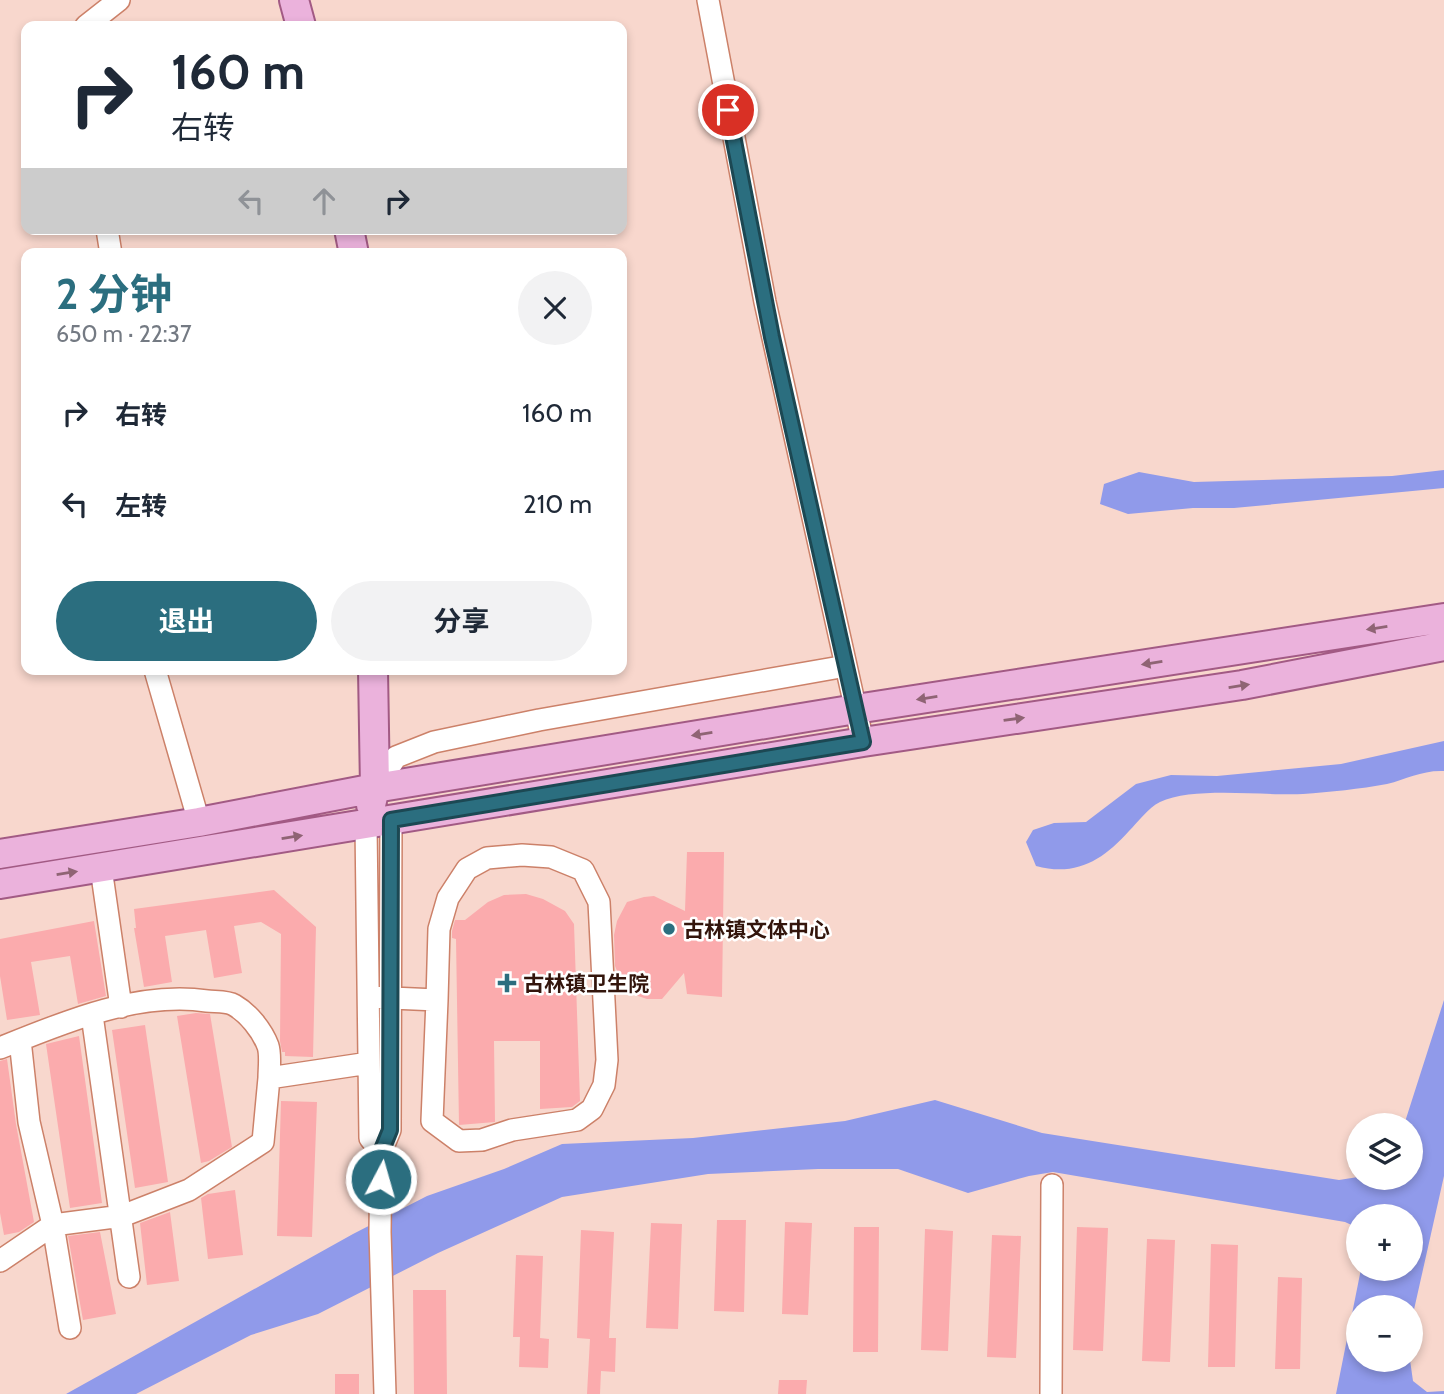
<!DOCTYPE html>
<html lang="zh">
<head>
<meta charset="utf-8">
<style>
	:root { --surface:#fff; --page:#f2f2f3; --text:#1f2937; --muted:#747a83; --accent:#2b6e7f }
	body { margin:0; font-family:Cabin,"Noto Sans SC",sans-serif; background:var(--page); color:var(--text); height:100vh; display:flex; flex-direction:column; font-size:26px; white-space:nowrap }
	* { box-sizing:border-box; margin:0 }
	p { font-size:23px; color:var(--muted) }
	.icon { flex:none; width:38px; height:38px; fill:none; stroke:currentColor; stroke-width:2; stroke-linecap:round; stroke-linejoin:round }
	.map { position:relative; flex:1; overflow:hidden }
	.panel { position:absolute; left:21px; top:248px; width:606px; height:427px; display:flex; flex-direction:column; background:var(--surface); border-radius:14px; box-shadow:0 4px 10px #0003 }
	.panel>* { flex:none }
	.banner { position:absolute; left:21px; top:21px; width:606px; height:214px; border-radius:14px; box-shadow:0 4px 10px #0003; background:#fff; color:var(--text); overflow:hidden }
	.tools { position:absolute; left:1346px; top:1113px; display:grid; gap:14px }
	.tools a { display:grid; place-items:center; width:77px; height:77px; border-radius:50%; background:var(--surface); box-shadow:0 4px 10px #0003; font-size:35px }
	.pin { position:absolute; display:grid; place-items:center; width:60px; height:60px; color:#fff; margin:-30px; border:4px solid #fff; border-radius:50%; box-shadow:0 2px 7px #0007 }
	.me { position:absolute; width:77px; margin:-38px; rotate:6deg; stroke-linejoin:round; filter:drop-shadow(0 0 5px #0008) }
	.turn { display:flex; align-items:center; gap:24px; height:147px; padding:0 35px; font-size:32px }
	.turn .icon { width:91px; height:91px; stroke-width:2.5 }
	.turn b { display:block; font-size:49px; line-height:60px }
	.lanes { display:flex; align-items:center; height:66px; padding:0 35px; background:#0003; justify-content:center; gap:35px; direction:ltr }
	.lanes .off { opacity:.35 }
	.round { display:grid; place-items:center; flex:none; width:74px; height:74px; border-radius:37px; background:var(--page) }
	.headline { display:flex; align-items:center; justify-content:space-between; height:119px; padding:0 35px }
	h1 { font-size:42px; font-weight:700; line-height:52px; color:var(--accent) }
	.primary-button { display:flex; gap:14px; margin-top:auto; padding:14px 35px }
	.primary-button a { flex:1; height:80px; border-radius:42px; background:var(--accent); color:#fff; font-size:28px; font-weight:700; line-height:80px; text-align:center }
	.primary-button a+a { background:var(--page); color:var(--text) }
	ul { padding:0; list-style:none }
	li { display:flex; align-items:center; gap:21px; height:91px; padding:0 35px }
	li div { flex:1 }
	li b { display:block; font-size:26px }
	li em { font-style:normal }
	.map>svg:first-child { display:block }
</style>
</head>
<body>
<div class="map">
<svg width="1444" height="1394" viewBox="0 0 1444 1394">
	<rect width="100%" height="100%" fill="#f8d7cd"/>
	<path fill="#909aea" d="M 1444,470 L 1444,488 L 1234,508 L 1193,508 L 1128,514 L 1100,504 L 1104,484 L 1139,472 L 1194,482 L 1392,476 Z
		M 1444,741 L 1444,771 C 1422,770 1407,779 1387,784 C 1360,789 1330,792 1303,794 C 1264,796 1193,786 1160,802 C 1148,808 1138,822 1129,831 C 1103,860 1076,877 1036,866 L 1026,842 L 1033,830 L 1054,823 L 1086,822 L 1136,784 L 1171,775 L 1217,776 L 1341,764 Z
		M 1444,1000 L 1444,1176 L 1411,1323 L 1411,1350 L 1410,1307 L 1358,1307 L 1358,1360 L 1410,1360 L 1413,1381 L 1427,1392 L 1444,1391 L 1444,1394 L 1336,1394 L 1361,1269 L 1410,1269 L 1410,1216 L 1358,1216 L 1358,1228 L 1345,1222 L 1053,1172 L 1029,1176 L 968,1193 L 898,1169 L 818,1169 L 708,1174 L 562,1197 L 438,1253 L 318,1314 L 251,1335 L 136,1394 L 66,1394 L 353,1234 L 427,1196 L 504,1169 L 562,1144 L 693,1138 L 845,1121 L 935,1100 L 1042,1133 L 1339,1180 L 1358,1177 L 1410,1178 L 1410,1125 L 1404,1125 Z"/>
	<path fill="#fbabad" d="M 687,852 L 724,852 L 722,997 L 687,994 L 684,973 L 662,999 L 647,999 L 635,995 L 620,978 L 615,966 L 614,935 L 617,921 L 627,902 L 644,897 L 654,896 L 685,911 Z
		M 274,890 L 316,927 L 313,1057 L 285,1056 L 285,1052 L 282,1052 L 280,1041 L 281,934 L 261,922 L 234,926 L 242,973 L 214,978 L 206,930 L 165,936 L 172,982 L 144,987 L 134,928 L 136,928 L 134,909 Z
		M 526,894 L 543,899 L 565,911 L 574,924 L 580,1101 L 572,1107 L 540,1109 L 540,1041 L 494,1041 L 495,1122 L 459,1125 L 456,939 L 452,938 L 452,931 L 455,920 L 465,920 L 488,902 L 504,895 Z
		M 94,921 L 106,996 L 78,1004 L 70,956 L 31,962 L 40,1015 L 7,1020 L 0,976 L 0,939 Z
		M 196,1013 L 210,1014 L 232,1147 L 209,1161 L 201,1163 L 177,1016 Z
		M 145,1025 L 168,1182 L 135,1188 L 112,1030 Z
		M 79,1036 L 102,1203 L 70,1208 L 46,1044 Z
		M 7,1059 L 16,1124 L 34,1222 L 19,1232 L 4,1235 L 0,1213 L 0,1061 Z
		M 281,1101 L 317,1102 L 312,1237 L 277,1236 Z
		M 235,1190 L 243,1255 L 208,1259 L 201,1198 L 208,1194 Z
		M 170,1212 L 179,1281 L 147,1285 L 140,1223 Z
		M 717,1220 L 746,1220 L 744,1312 L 714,1311 Z
		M 785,1222 L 812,1223 L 808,1315 L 782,1314 Z
		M 651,1223 L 682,1224 L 678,1329 L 646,1328 Z
		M 854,1227 L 879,1227 L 878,1352 L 853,1352 Z
		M 1077,1227 L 1108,1228 L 1103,1351 L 1073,1350 Z
		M 925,1229 L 953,1231 L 948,1351 L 921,1350 Z
		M 581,1230 L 614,1232 L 609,1338 L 616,1338 L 615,1372 L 601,1371 L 600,1394 L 587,1394 L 590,1339 L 577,1338 Z
		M 100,1232 L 116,1314 L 83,1320 L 68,1236 Z
		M 992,1235 L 1021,1236 L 1016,1358 L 987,1357 Z
		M 1147,1239 L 1175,1240 L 1170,1362 L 1142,1361 Z
		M 1211,1244 L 1238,1245 L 1235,1367 L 1208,1367 Z
		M 516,1255 L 543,1256 L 540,1338 L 549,1339 L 548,1368 L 519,1367 L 520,1337 L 513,1337 Z
		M 1278,1277 L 1302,1278 L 1300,1369 L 1275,1369 Z
		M 413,1290 L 446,1290 L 447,1394 L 414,1394 Z
		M 335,1374 L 359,1374 L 359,1394 L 335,1394 Z
		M 779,1380 L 807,1380 L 806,1394 L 778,1394 Z"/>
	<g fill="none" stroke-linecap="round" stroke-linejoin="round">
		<defs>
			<path id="minor" d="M 708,0 L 765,302 L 863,742
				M 86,26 L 119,0
				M 107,229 L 111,254
				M 155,670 L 199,822
				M 375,788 L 396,757 L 434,742 L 539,720 L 846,666
				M 366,825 L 370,1138 L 381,1152 L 380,1232 L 385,1394
				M 101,868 L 121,1007
				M 369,997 L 437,1000 L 432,1121 L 459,1141 L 482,1140 L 512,1130 L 577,1120 L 592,1109 L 604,1085 L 607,1060 L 599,902 L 583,870 L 551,857 L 522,855 L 487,858 L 467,869 L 448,898 L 439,929 L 437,1000
				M 92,1015 L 129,1277
				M 20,1040 L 29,1122 L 53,1225 L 70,1328
				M 0,1048 C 64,1022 137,991 207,1001 C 215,1002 227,1001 234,1005 C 248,1013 262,1030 268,1046 C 271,1055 269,1068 269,1078
				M 381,1152 L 390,1130 L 391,820
				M 0,1261 L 53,1225 L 122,1216 L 189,1190 L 263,1142 L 269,1078 L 369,1063
				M 1051,1394 L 1052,1185"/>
			<path id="major" d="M 294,0 L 301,26
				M 349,229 L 354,254
				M 371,805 L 375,788 L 373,670
				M 0,854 L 199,822 L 375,788 L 856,709 L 1444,618
				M 0,884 L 863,742 L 1242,685 L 1444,646"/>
		</defs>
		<use href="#minor" stroke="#cc8169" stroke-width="24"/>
		<use href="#major" stroke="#a25a84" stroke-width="32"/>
		<use href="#minor" stroke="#fff" stroke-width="21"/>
		<use href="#major" stroke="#ebb2dc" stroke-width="28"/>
	</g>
	<defs><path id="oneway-solid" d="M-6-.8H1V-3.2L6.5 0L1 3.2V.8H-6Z" transform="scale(1.75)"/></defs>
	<g fill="#8f6474">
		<use href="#oneway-solid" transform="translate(1377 628) rotate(171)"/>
		<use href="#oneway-solid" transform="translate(1152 663) rotate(171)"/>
		<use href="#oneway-solid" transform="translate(1239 686) rotate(-9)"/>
		<use href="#oneway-solid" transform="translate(927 698) rotate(171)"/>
		<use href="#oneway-solid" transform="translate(1014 719) rotate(-8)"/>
		<use href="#oneway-solid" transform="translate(702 734) rotate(171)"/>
		<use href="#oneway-solid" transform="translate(292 837) rotate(-9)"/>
		<use href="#oneway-solid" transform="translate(67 873) rotate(-9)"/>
	</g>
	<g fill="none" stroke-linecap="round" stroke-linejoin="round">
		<defs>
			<path id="route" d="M 381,1179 L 381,1152 L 390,1130 L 391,820 L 863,742 L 772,337 L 728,110"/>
		</defs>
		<use href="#route" stroke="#1c4853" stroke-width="18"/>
		<use href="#route" stroke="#2b6e7f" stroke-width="12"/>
	</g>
	<g fill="#2b6e7f" stroke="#fff" stroke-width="2.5">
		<circle cx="669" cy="929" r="7"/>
		<path d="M503.5 972.5h7v7h7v7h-7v7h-7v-7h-7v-7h7z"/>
	</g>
	<g text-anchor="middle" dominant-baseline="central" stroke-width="5" stroke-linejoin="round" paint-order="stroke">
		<g font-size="21" font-weight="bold" fill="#33150c" stroke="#fff" text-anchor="start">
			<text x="683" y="929">古林镇文体中心</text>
			<text x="523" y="983">古林镇卫生院</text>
		</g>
	</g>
</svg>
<div class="tools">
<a><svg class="icon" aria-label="layers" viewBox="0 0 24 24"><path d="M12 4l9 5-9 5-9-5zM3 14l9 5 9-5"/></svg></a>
<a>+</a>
<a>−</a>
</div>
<div class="pin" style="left:728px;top:110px;background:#d93025"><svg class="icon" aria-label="arrive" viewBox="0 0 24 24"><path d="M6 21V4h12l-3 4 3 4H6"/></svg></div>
<svg class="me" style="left:381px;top:1179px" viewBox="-20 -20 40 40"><circle r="17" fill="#2b6e7f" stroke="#fff" stroke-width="3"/><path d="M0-11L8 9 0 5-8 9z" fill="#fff"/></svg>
<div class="banner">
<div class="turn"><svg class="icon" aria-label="right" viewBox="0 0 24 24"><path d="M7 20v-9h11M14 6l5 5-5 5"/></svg><div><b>160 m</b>右转</div></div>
<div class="lanes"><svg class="icon off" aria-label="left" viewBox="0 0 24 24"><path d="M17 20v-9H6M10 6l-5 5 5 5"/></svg><svg class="icon off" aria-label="ahead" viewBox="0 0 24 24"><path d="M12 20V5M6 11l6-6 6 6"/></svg><svg class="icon" aria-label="right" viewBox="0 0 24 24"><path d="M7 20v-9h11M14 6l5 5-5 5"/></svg></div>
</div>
<section class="panel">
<div class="headline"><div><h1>2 分钟</h1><p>650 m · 22:37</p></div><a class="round"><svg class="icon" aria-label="close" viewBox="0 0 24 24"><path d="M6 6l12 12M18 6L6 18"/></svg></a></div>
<ul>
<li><svg class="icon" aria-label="right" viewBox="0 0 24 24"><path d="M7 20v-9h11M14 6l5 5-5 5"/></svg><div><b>右转</b></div><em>160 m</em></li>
<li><svg class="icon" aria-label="left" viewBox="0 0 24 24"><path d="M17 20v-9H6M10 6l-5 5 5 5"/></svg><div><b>左转</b></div><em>210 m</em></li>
</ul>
<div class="primary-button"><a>退出</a><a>分享</a></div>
</section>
</div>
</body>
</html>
